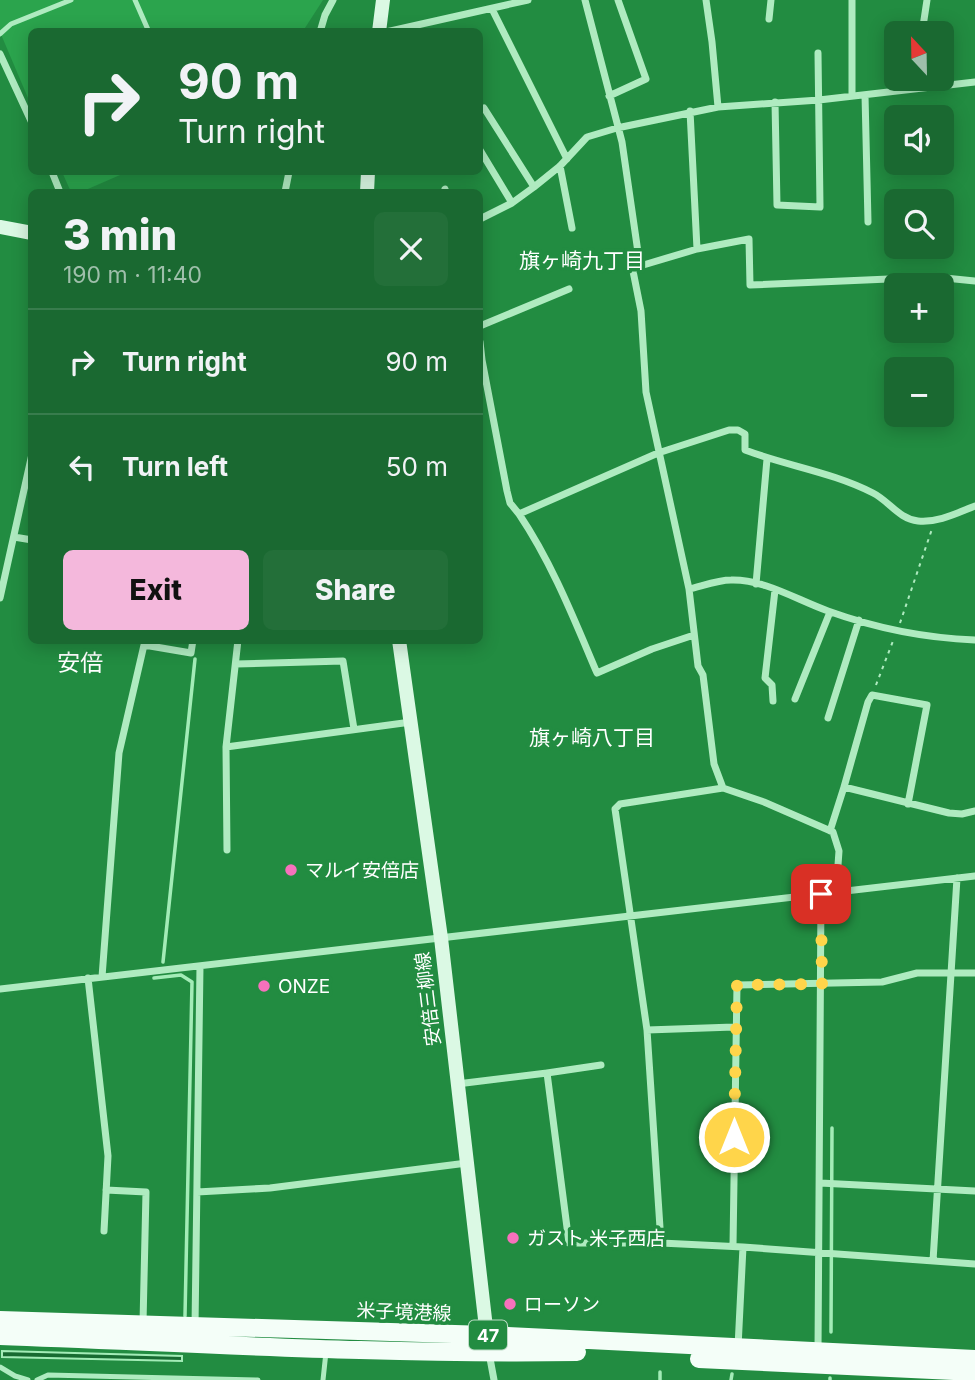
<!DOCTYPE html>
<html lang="en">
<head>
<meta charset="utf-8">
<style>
	:root { --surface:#1a6931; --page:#236f39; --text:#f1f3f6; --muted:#9fbfab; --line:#387c4d; --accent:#f4b8dc }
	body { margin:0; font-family:Inter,"Noto Sans JP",sans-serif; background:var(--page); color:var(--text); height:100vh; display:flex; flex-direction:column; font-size:26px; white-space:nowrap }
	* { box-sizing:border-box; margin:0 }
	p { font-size:23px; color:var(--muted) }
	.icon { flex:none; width:38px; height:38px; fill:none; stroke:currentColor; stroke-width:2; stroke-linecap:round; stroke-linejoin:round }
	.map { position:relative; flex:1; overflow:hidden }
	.details { position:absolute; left:28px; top:189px; width:455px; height:455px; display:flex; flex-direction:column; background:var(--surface); border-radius:10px; box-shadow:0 4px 18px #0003 }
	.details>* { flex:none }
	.guide { position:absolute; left:28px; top:28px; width:455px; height:147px; border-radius:10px; box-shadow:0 4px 18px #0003; background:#1a6931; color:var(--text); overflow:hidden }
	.needle { width:46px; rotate:338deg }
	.controls { position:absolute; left:884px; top:21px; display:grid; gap:14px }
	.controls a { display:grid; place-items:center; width:70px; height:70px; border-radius:10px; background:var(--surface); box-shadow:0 4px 18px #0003; font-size:35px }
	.pin { position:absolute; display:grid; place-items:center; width:60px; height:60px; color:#fff; margin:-30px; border-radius:14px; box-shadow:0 4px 10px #0006 }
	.me { position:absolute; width:77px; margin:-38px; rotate:0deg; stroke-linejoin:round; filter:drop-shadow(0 0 5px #0008) }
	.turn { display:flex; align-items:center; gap:24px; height:147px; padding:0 35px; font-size:32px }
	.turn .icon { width:91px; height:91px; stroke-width:2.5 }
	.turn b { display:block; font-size:49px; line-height:60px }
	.round { display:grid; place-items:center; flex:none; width:74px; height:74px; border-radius:10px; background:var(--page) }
	.overview { display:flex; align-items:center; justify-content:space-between; height:119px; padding:0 35px }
	h1 { font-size:42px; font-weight:800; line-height:52px }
	.button { display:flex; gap:14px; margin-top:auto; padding:14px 35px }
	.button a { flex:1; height:80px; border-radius:10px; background:var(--accent); color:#111; font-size:28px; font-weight:800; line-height:80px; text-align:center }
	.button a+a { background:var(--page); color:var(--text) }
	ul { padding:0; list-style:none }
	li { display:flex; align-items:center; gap:21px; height:105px; padding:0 35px; border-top:2px solid var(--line) }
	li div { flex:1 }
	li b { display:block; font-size:26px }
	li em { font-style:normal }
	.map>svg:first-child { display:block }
</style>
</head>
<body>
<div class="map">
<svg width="975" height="1380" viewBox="0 0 975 1380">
	<rect width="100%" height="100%" fill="#228c41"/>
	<path fill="#2ba44d" d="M 0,0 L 323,0 L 303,31 L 32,32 L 31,105 L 0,32 Z
		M 62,172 L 127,172 L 81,192 L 71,192 Z"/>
	<path fill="#176b31" stroke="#a3ecb7" stroke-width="2" d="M 2,1351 L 182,1356 L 182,1361 L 2,1357 Z"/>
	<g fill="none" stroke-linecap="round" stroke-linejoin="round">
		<path stroke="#a3ecb7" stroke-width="3.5" d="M 163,962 L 195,659
			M 154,978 L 181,975 L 192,982 L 185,1316
			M 831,1332 L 832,1128
			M 660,1372 L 660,1380
			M 731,1380 L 732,1374
			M 830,1380 L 830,1378"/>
		<path stroke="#afebc0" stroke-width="2" stroke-dasharray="3.5 5" stroke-linecap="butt" d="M 900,623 L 932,529
			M 876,685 L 893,641"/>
		<path stroke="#afebc0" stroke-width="5" d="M 135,0 L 149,32
			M 0,34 L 11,24 L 71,0
			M 0,1367 L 15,1376 L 28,1380
			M 37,1380 L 48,1375 L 258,1380
			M 323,1380 L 326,1352"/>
		<path stroke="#afebc0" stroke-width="7" d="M 585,0 L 622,142 L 640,266
			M 706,0 L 712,42 L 718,107
			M 492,9 L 567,159
			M 769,19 L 771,0
			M 320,32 L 325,15 L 333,0
			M 386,32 L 528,0
			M 922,33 L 927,0
			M 0,54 L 32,123
			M 865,95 L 868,222
			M 609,96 L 646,79 L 618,0
			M 852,96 L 852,0
			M 775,102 L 777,205 L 820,207 L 818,53
			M 484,108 L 534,187
			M 690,111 L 697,249
			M 480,150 L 512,203
			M 560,166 L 572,228
			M 52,172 L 60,192
			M 445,189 L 446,192
			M 285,192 L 289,172
			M 480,219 L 512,203 L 534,187 L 560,166 L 587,137 L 617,128 L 718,107 L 819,100 L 975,82
			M 480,326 L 569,289
			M 480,342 L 482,360
			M 480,361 L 482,360 L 507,491 L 510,503 L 519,514 L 658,453 L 729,430 L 738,430 L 745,434 L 745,450 C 787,466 832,472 873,493 C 889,501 899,519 918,521 C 938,523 957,513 975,506
			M 519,514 C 552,563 574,619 597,673 L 652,649 L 694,635
			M 14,537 L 32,540
			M 756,584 L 767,459
			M 689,589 L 646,392 L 641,311 L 633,271 L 640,266 L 697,249 L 749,239 L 750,285 L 935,277 L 975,281
			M 0,598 L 32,454
			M 236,664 L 343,661 L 354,729
			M 795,699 L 830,612
			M 773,701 L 772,685 L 765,678 L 775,590
			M 828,718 L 859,620
			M 226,747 L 411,722
			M 844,787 L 868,702 L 872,695 L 927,705 L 908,804
			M 830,831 L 844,787 L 949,813 L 962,814 L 975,811
			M 227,850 L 226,747 L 238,640
			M 836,893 L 839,851 L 833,832 L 764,802 L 723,788 L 714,764 L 703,675 L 698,666 L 689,589 C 702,586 718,580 731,580 C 764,579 797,600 828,611 C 875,628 925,638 975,640
			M 102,977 L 119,753 L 144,645 L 191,653 L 193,640
			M 88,978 L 108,1156 L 104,1231
			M 0,989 L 975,876
			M 647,1030 L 615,809 L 620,804 L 723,788
			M 547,1073 L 601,1065
			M 457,1084 L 547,1073 L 569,1243 L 661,1243 L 743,1247 L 975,1264
			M 820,1183 L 975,1191
			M 106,1190 L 146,1192 L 143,1323
			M 197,1192 L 270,1188 L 467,1163
			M 661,1243 L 647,1030 L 734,1027
			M 733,1246 L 737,985 L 882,982 L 917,973 L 975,973
			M 933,1261 L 957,878
			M 195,1326 L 200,966
			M 738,1347 L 743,1247
			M 818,1352 L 821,894
			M 489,1353 L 494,1380"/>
		<path stroke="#dbf9e4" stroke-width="14" d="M 379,32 L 383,0
			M 367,192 L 368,172
			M 0,227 L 32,233
			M 399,640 L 441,938 L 488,1345"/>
		<path stroke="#f4fef8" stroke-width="18" d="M 0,1320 L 487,1335 L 975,1359
			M 0,1336 C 192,1343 384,1355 577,1352
			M 699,1359 L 975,1372"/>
	</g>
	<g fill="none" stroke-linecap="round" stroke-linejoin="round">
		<path stroke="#ffd54a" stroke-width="12" stroke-dasharray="0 21.6" d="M 734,1137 L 737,985 L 822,984 L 821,894"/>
	</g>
	<g fill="#f771bc" stroke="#228c41" stroke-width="2.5">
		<circle cx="291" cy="870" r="7"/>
		<circle cx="264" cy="986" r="7"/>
		<circle cx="513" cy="1238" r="7"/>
		<circle cx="510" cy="1304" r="7"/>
	</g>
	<g text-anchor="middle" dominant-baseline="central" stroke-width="7" stroke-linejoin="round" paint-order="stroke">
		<rect fill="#228c41" stroke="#bddcc6" stroke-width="2" x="469" y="1320.5" width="38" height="29" rx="5"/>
		<g font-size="18" font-weight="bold" fill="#fff">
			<text x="488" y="1335">47</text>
		</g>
		<g font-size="19" fill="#fff" stroke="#228c41" text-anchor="start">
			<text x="305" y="870">マルイ安倍店</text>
			<text x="278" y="986">ONZE</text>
			<text x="527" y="1238">ガスト 米子西店</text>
			<text x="524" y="1304">ローソン</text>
		</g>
		<g font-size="19" fill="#fff" stroke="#228c41">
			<text transform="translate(428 999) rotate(-97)">安倍三柳線</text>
			<text transform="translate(404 1312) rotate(2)">米子境港線</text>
		</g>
		<g font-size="21" fill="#fff" stroke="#228c41">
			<text x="582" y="260">旗ヶ崎九丁目</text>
			<text x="592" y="737">旗ヶ崎八丁目</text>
		</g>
		<g font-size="23" fill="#fff" stroke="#228c41">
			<text x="80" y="663">安倍</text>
		</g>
	</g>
</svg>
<div class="controls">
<a><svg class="needle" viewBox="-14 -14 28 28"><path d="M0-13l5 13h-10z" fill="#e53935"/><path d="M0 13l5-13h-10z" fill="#9fbfab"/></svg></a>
<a><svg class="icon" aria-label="sound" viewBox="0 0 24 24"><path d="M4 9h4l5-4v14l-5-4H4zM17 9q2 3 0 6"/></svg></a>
<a><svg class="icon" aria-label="search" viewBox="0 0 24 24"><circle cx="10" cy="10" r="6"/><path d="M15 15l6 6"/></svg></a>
<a>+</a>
<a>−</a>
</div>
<div class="pin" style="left:821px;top:894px;background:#d93025"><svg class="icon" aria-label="arrive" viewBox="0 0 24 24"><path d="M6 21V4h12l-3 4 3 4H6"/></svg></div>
<svg class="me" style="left:734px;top:1137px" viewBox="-20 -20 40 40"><circle r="17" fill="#ffd54a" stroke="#fff" stroke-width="3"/><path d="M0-11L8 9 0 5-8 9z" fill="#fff"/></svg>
<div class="guide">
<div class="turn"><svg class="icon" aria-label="right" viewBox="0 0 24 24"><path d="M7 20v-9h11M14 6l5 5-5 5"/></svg><div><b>90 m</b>Turn right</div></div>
</div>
<section class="details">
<div class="overview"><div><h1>3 min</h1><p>190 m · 11:40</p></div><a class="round"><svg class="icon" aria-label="close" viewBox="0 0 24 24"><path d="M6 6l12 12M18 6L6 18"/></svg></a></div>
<ul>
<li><svg class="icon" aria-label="right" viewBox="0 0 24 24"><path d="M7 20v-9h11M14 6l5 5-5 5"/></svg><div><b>Turn right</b></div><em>90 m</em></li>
<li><svg class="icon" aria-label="left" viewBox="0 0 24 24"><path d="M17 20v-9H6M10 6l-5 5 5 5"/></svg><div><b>Turn left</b></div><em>50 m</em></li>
</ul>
<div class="button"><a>Exit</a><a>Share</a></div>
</section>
</div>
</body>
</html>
